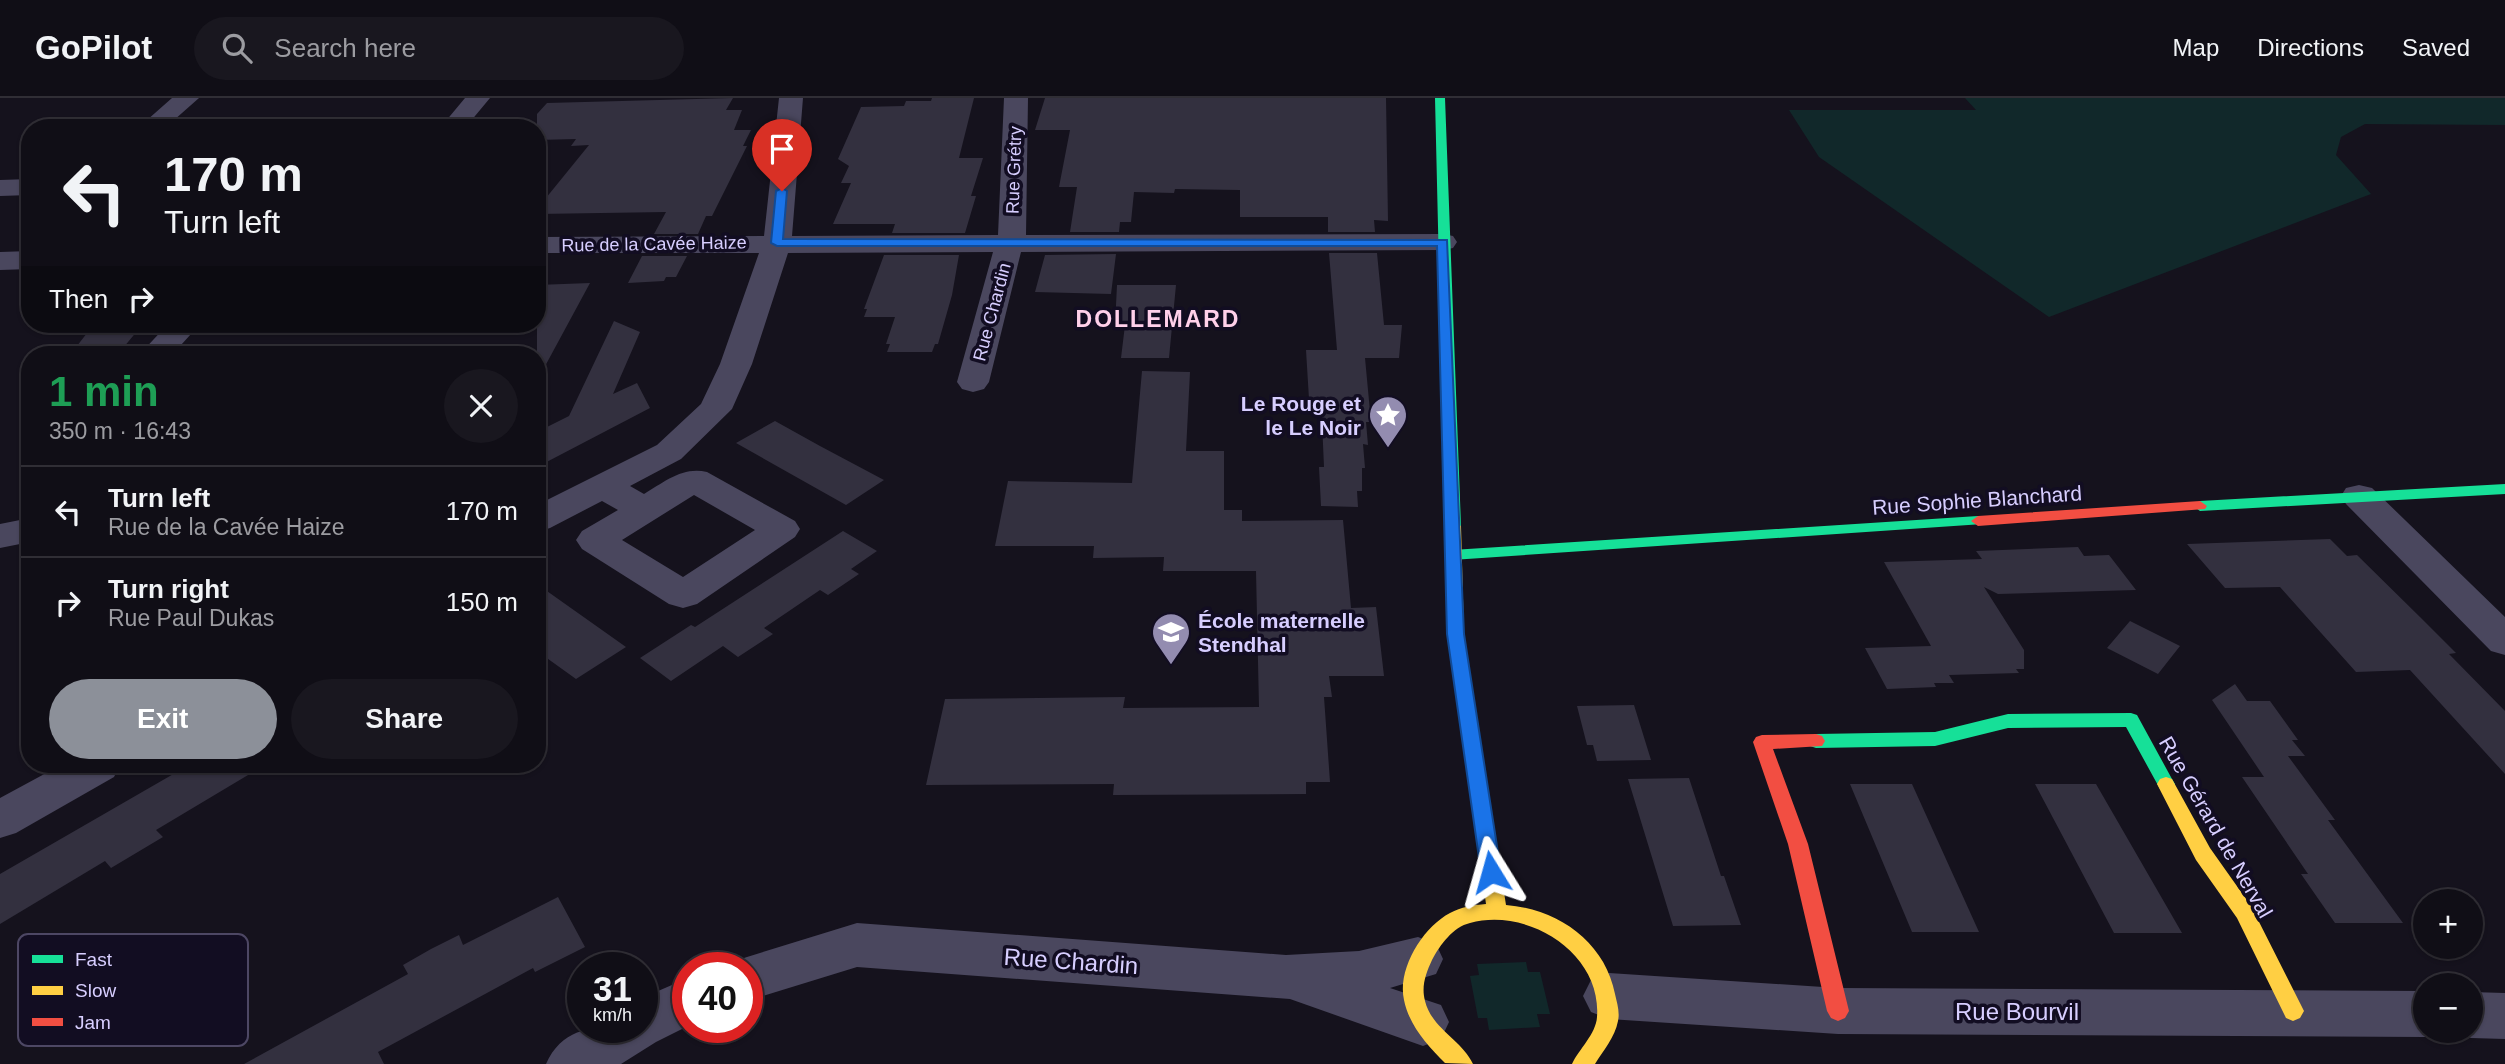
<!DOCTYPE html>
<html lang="en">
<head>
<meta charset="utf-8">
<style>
	:root { --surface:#100e16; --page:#19171f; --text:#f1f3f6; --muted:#9c9ca1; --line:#302e35; --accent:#8c9099 }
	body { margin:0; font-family:Arial,sans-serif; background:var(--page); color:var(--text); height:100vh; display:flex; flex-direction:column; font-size:26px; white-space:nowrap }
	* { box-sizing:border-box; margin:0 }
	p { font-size:23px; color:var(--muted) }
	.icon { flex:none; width:38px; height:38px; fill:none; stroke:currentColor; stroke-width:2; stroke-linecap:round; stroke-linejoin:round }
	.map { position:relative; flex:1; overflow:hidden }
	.sheet { position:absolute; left:21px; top:248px; width:525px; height:427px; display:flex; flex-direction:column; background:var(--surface); border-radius:28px; box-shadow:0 2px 5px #0004,0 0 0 2px var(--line) }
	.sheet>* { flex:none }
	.banner { position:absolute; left:21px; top:21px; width:525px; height:214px; border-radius:28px; box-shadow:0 2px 5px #0004,0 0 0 2px var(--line); background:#100e16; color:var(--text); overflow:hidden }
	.controls { position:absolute; left:2413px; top:791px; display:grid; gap:14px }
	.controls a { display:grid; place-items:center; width:70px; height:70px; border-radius:50%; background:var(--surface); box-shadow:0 2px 5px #0004,0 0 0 2px var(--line); font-size:35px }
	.speed { position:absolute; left:567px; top:854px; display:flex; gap:14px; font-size:35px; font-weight:700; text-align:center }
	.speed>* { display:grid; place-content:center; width:91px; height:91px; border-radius:50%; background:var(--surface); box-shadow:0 2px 5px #0004,0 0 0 2px var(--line); line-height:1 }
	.speed small { font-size:18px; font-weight:400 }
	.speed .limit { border:10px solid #d22; background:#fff; color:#111 }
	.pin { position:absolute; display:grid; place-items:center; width:60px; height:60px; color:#fff; margin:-72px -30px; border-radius:50% 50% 50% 0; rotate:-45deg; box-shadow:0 0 7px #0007 }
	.pin .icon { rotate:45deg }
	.me { position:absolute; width:77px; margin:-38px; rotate:352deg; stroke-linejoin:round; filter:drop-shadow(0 0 5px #0008) }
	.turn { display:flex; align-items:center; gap:24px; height:147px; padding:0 28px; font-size:32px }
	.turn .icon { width:91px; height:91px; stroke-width:2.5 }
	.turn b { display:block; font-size:49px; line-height:60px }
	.then { display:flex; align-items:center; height:66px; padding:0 28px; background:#0003; gap:14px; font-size:26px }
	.round { display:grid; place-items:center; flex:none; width:74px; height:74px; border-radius:37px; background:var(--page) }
	.head { display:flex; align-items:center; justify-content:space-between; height:119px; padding:0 28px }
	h1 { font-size:42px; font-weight:700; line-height:52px; color:#1e9e55 }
	.cta { display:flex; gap:14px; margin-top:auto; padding:14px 28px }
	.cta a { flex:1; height:80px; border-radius:42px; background:var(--accent); color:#fff; font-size:28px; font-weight:700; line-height:80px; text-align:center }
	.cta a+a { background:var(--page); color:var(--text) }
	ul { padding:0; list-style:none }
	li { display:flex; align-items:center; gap:21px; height:91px; padding:0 28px; border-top:2px solid var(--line) }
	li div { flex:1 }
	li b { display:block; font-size:26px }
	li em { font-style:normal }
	header { display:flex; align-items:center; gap:42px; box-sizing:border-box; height:98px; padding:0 35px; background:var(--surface); border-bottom:2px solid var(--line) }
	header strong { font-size:33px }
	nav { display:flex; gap:38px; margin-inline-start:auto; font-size:24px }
	.search { width:490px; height:63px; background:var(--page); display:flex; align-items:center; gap:18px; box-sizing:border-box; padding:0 24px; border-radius:38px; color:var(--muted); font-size:26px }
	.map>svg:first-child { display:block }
</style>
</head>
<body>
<header>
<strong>GoPilot</strong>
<div class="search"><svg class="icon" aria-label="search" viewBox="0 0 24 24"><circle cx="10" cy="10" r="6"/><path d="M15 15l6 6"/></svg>Search here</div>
<nav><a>Map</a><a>Directions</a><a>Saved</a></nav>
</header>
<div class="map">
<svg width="2505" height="966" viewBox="0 0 2505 966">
	<rect width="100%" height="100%" fill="#15121d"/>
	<path fill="#11282a" d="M 1965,0 L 2505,0 L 2505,27 L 2365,26 L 2341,39 L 2336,57 L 2371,96 L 2049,219 L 1819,59 L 1789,12 L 1976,12 Z
		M 1526,864 L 1528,874 L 1540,874 L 1550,916 L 1537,916 L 1540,929 L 1489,932 L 1487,920 L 1478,920 L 1470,878 L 1479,877 L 1477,866 Z"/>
	<path fill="#33303f" d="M 733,0 L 726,12 L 742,12 L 734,32 L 751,32 L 743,48 L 747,48 L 712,118 L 706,118 L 698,136 L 654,136 L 666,114 L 537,116 L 537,111 L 589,47 L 571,48 L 576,41 L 537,42 L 537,16 L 547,5 Z
		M 932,0 L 974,0 L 959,60 L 983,60 L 971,98 L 976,98 L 965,135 L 892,135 L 895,126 L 833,126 L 851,85 L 841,85 L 849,68 L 838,61 L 861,9 L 904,8 L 906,3 L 931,3 Z
		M 1045,0 L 1386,0 L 1388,123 L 1374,122 L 1375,134 L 1328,134 L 1328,119 L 1240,119 L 1240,92 L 1175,91 L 1174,95 L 1134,94 L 1131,124 L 1120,124 L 1119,134 L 1070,134 L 1077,89 L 1059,89 L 1070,32 L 1035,32 Z
		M 1329,155 L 1377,155 L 1384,227 L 1402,227 L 1399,260 L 1365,260 L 1371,324 L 1366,324 L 1368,347 L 1363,346 L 1365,370 L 1362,370 L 1362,393 L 1357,393 L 1358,409 L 1321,408 L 1319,369 L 1324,369 L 1321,301 L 1309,301 L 1306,252 L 1337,252 Z
		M 1116,156 L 1111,196 L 1035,194 L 1045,157 Z
		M 884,157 L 959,157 L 952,197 L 938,246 L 935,246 L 932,254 L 887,254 L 890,246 L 886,246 L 895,219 L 864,219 L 867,211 L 864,211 Z
		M 642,158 L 687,158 L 676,179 L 666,179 L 664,183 L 628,185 Z
		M 590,185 L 537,283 L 537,187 Z
		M 1117,187 L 1176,187 L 1169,260 L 1121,260 L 1125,227 L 1115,227 Z
		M 614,223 L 640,234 L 613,296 L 637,285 L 650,310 L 537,369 L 537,334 L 569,318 Z
		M 94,226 L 143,226 L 118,256 L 70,257 Z
		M 1142,273 L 1190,274 L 1186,353 L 1224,353 L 1224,412 L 1242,412 L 1242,423 L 1343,422 L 1351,510 L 1376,509 L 1384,578 L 1329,578 L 1332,599 L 1324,599 L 1330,684 L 1306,684 L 1306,696 L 1113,697 L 1114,686 L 926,687 L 945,601 L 1125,599 L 1123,610 L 1259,609 L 1256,473 L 1163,473 L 1164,459 L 1093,460 L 1094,448 L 995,448 L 1008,383 L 1132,385 Z
		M 775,323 L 820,348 L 884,382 L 846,407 L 736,345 Z
		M 843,433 L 877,453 L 851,471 L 859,476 L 828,497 L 820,492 L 764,530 L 773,536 L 738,559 L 723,548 L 671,583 L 640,560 L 691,527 L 695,529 Z
		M 2330,441 L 2347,458 L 2357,457 L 2420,519 L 2456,555 L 2449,556 L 2505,613 L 2505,676 L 2410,572 L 2356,574 L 2280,489 L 2225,490 L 2187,446 Z
		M 2078,449 L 2084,458 L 2109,457 L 2136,492 L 1998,496 L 1984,489 L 2024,552 L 2024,571 L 2016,571 L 2019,575 L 1949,577 L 1954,585 L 1934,585 L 1936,589 L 1887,591 L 1865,550 L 1931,548 L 1884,464 L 1982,461 L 1976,453 Z
		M 537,486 L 626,549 L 576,581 L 537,553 Z
		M 2130,523 L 2180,548 L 2158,576 L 2107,550 Z
		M 2235,586 L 2247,603 L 2270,603 L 2298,642 L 2292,642 L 2305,658 L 2288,658 L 2335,722 L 2328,722 L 2403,825 L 2335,825 L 2301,776 L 2308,776 L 2242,679 L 2264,679 L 2212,602 Z
		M 1634,607 L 1651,662 L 1597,663 L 1593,647 L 1587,647 L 1577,608 Z
		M 189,667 L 265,667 L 156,732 L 163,739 L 111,770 L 105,763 L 0,826 L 0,776 Z
		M 1689,680 L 1721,778 L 1724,778 L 1741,827 L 1673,828 L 1628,681 Z
		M 1850,686 L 1912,686 L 1979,834 L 1912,834 Z
		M 2035,686 L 2096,686 L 2182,835 L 2114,835 Z
		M 558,799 L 585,849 L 535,874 L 533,870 L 378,954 L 384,966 L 244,966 L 408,876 L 403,867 L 431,851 L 459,837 L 463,847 Z"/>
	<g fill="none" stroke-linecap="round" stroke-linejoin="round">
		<path fill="#4a475e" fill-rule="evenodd" d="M 172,0 L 199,0 L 165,30 L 138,30 Z
			M 465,0 L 490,0 L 465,30 L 440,30 Z
			M 779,0 L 803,0 L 792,138 L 998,137 L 1004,0 L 1028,0 L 1026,137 L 1443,136 L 1453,138 L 1457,144 L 1453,150 L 1443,152 L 1021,154 L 989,284 L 984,291 L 973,294 L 962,291 L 957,284 L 993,154 L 788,155 L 752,266 L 732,311 L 681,361 L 630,388 L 644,396 C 664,384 683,368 707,374 L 795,423 L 800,431 L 795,439 L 697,506 L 683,510 L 669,506 L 582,451 L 576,442 L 582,433 L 618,412 L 602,403 L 550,430 L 537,434 L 537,407 L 657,347 L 701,306 L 720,266 L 759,155 L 537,155 L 537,139 L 764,138 ZM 694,397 L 755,432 L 683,479 L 622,442 Z
			M 30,81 L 30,97 L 0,98 L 0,82 Z
			M 30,153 L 30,171 L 0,172 L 0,154 Z
			M 168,226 L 200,226 L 172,257 L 139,257 Z
			M 2359,387 L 2372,390 L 2505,519 L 2505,557 L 2491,553 L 2346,406 L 2341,398 L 2346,390 Z
			M 30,420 L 30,444 L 0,450 L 0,426 Z
			M 61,667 L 120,667 L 114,679 L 16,735 L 0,740 L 0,700 Z
			M 857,825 L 1286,857 L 1359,853 L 1418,839 L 1436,846 L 1443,861 L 1436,876 L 1390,890 L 1441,907 L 1449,924 L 1441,941 L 1423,948 L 1290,901 L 857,869 L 747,903 L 747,870 L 727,870 L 729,865 L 747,859 Z
			M 1609,875 L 1838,890 L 2426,893 L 2426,933 L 2444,933 L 2426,939 L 1838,936 L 1609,921 L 1591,914 L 1583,898 L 1591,882 Z
			M 688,880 L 688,928 L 656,944 L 621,966 L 546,966 C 565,924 603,929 642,929 L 642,900 Z
			M 2471,894 L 2505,895 L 2505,941 L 2471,940 L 2453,934 L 2471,933 Z"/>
		<path fill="#16e098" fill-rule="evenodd" d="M 1435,0 L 1445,0 L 1461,428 L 1453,433 L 1445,428 Z
			M 2505,386 L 2505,396 L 2200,413 L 2193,408 L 2200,403 Z
			M 1978,418 L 1983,420 L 1985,423 L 1983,426 L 1452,462 L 1444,457 L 1452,452 Z
			M 2131,615 L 2137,617 L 2172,681 L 2175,686 L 2172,691 L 2166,693 L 2160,691 L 2126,629 L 2008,630 L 1935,648 L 1816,650 L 1810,648 L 1807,643 L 1810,638 L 1816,636 L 1935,634 L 2008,616 Z"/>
		<path fill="#ffcf43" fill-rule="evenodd" d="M 1453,423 L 1461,428 L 1464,536 L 1506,807 C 1558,811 1605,844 1615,896 C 1617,905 1620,914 1618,923 C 1615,939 1603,953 1595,966 L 1572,966 C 1579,951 1596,936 1597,919 C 1602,855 1528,809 1470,825 C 1453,829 1440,847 1432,862 C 1426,875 1421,888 1425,903 C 1432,931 1462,942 1473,966 L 1445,965 C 1427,947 1409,927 1404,902 C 1397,871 1423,829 1450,815 C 1461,809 1473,807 1486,806 L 1448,536 L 1445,428 Z
			M 2166,679 L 2172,681 L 2210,750 L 2251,808 L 2304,913 L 2300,920 L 2293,923 L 2286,920 L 2237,820 L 2196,762 L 2157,686 L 2160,681 Z"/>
		<path fill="#f24e42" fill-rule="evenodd" d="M 2200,403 L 2207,408 L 2205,411 L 1978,428 L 1971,423 L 1978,418 Z
			M 1816,636 L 1822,638 L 1825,643 L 1822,648 L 1773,651 L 1808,746 L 1849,913 L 1845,920 L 1838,923 L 1831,920 L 1827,913 L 1788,746 L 1753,644 L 1756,639 L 1762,637 Z"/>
	</g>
	<path fill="#1a73e8" stroke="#114b97" stroke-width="2" d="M 782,90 L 787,93 L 783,141 L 1447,142 L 1464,536 L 1501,774 L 1498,780 L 1491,782 L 1484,780 L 1481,774 L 1447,536 L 1437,148 L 777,148 L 771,145 L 776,93 Z"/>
	<defs>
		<symbol id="sight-pin" viewBox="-11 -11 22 30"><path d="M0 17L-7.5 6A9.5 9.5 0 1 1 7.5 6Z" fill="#938cb0" stroke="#120d22"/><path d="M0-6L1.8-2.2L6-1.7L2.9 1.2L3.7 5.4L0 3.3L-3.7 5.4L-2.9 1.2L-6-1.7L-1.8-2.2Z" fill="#fff"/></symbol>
		<symbol id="school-pin" viewBox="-11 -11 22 30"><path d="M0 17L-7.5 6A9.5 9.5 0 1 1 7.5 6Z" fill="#938cb0" stroke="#120d22"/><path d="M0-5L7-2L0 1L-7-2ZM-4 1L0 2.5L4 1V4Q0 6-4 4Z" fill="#fff"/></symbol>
	</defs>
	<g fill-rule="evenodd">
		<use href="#sight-pin" x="1366" y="295" width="44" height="60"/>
		<use href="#school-pin" x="1149" y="512" width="44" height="60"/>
	</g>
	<g text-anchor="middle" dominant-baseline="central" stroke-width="7" stroke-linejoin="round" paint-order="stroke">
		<g font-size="18" fill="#d7ceff" stroke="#120d22">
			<text transform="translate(1014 72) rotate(-88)">Rue Grétry</text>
			<text transform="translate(654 146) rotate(-1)">Rue de la Cavée Haize</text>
			<text transform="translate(992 214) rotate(-75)">Rue Chardin</text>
		</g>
		<g font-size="21" font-weight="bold" fill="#d7ceff" stroke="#120d22" text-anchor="end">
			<text x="1361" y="305">Le Rouge et<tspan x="1361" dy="24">le Le Noir</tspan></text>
			<text x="1198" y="522" text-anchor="start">École maternelle<tspan x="1198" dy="24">Stendhal</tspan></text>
		</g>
		<g font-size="21" fill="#d7ceff" stroke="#120d22">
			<text transform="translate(1977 402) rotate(-4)">Rue Sophie Blanchard</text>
			<text transform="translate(2216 729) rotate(60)">Rue Gérard de Nerval</text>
		</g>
		<g font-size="23" font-weight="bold" letter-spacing="2" fill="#ffd0ea" stroke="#120d22">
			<text x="1158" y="221">DOLLEMARD</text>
		</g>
		<g font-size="24" fill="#d7ceff" stroke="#120d22">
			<text transform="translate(1071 863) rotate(4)">Rue Chardin</text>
			<text x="2017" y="913">Rue Bourvil</text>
		</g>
	</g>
	<rect x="18" y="836" width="230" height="112" rx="10" fill="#120d22" stroke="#4d4764" stroke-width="2"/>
	<rect x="32" y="857" width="31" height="8" fill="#16e098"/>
	<rect x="32" y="888" width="31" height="9" fill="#ffcf43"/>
	<rect x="32" y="920" width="31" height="8" fill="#f24e42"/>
	<g font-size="19" fill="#d7ceff">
		<text x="75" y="868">Fast</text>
		<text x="75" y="899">Slow</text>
		<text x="75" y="931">Jam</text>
	</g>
</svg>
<div class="controls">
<a>+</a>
<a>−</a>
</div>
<div class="speed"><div>31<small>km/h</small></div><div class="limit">40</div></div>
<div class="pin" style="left:782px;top:93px;background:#d93025"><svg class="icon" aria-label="arrive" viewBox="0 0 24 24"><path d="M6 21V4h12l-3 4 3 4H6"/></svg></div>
<svg class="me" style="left:1491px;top:774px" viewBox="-20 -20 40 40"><path d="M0-17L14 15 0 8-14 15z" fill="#1a73e8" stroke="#fff" stroke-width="4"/></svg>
<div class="banner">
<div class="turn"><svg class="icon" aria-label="left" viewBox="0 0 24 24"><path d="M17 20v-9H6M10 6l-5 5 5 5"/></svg><div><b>170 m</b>Turn left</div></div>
<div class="then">Then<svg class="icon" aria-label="right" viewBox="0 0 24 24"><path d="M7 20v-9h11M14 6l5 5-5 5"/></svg></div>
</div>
<section class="sheet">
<div class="head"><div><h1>1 min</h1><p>350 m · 16:43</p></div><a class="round"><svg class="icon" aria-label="close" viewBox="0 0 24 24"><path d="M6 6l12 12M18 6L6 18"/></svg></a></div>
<ul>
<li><svg class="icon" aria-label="left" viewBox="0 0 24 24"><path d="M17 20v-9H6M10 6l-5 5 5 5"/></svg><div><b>Turn left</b><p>Rue de la Cavée Haize</p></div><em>170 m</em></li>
<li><svg class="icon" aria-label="right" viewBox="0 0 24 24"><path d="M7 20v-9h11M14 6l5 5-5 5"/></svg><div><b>Turn right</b><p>Rue Paul Dukas</p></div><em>150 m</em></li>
</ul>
<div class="cta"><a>Exit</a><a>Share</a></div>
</section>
</div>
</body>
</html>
